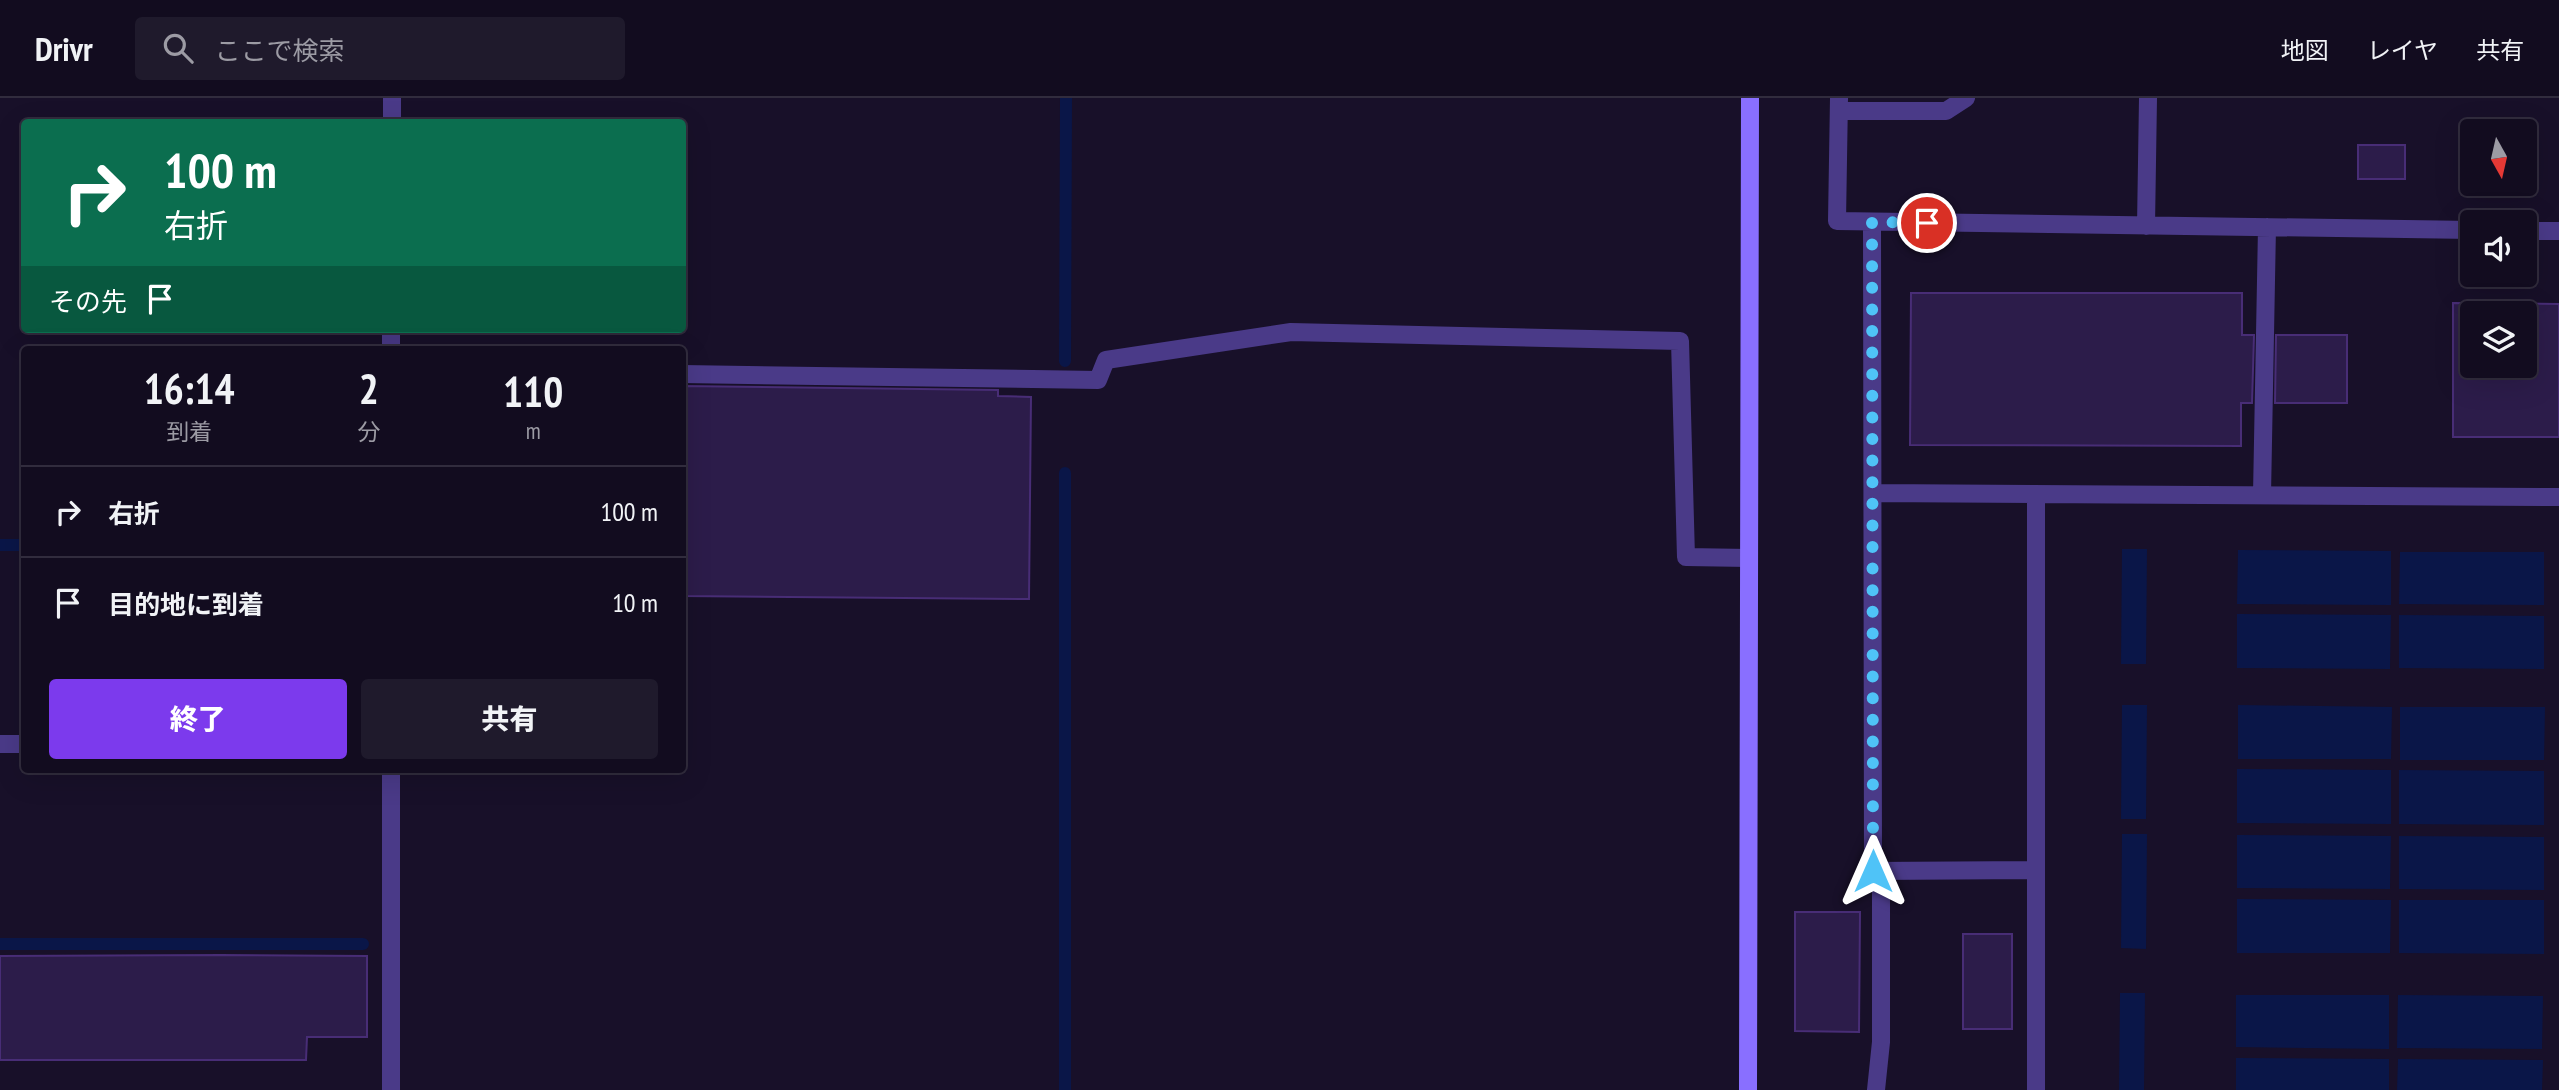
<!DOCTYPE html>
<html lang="ja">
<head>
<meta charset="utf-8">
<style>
	:root { --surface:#120c1f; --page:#1f1a2c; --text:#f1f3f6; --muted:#9c9ba4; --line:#312c3d; --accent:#7c3aed }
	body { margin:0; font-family:"PT Sans Narrow","Noto Sans JP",sans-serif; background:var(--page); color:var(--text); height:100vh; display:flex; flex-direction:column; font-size:26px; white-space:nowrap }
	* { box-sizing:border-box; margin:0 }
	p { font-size:23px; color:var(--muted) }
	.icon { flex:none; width:38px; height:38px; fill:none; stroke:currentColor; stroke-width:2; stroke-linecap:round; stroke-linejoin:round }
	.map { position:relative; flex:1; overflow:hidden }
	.drawer { position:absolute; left:21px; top:248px; width:665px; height:427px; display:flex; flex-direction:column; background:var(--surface); border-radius:7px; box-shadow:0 7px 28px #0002,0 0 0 2px var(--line) }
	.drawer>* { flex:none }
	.hud { position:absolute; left:21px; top:21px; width:665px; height:214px; border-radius:7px; box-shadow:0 7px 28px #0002,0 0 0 2px var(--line); background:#0b6e4f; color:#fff; overflow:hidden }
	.needle { width:46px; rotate:172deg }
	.tools { position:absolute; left:2460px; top:21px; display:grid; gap:14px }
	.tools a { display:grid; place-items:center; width:77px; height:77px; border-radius:7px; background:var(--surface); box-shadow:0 7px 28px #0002,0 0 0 2px var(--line); font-size:35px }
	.pin { position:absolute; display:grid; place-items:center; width:60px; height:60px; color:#fff; margin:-30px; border:4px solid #fff; border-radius:50%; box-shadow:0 2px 7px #0007 }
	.me { position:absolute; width:77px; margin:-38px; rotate:0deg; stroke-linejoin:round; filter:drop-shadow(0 0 5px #0008) }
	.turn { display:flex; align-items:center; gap:24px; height:147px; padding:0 28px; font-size:32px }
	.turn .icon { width:91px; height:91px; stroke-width:2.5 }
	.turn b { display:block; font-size:49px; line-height:60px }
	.then { display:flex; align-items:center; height:66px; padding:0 28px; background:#0003; gap:14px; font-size:26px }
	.eta { display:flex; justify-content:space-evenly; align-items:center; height:119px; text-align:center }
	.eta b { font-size:42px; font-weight:800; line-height:49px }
	.button { display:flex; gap:14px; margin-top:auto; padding:14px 28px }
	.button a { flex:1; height:80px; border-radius:7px; background:var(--accent); color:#fff; font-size:28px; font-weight:800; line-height:80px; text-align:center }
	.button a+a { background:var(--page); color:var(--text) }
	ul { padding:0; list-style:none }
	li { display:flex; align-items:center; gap:21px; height:91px; padding:0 28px; border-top:2px solid var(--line) }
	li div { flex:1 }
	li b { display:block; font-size:26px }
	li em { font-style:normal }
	header { display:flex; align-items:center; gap:42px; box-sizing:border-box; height:98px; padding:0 35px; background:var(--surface); border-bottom:2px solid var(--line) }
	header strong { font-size:33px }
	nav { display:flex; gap:38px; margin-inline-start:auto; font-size:24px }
	.search { width:490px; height:63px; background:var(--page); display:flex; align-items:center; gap:18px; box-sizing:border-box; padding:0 24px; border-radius:7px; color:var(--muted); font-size:26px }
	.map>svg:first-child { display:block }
</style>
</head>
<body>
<header>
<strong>Drivr</strong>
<div class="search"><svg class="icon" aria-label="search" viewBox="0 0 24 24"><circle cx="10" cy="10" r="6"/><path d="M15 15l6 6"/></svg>ここで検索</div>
<nav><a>地図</a><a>レイヤ</a><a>共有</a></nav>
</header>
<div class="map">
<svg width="2559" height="992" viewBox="0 0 2559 992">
	<rect width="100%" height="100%" fill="#181029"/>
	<path fill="#0a1648" d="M 2122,451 L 2147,451 L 2146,566 L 2121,566 Z
		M 2238,452 L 2391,453 L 2391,507 L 2237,506 Z
		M 2400,454 L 2544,454 L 2544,507 L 2399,506 Z
		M 2237,516 L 2391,517 L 2390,571 L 2237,570 Z
		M 2399,517 L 2544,518 L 2544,571 L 2399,570 Z
		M 2122,607 L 2147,607 L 2146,721 L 2121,721 Z
		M 2238,607 L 2392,609 L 2391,661 L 2238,661 Z
		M 2400,609 L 2545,609 L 2544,662 L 2400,662 Z
		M 2237,671 L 2391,672 L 2391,726 L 2237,725 Z
		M 2399,672 L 2544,673 L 2544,727 L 2399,726 Z
		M 2122,736 L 2147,736 L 2146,851 L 2121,850 Z
		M 2237,737 L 2391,738 L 2390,791 L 2237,790 Z
		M 2399,738 L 2544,739 L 2544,792 L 2399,791 Z
		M 2237,801 L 2391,802 L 2390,855 L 2237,855 Z
		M 2399,802 L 2544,802 L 2544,856 L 2399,855 Z
		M 2120,895 L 2145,895 L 2144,992 L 2119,992 Z
		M 2236,897 L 2389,897 L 2389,951 L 2236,949 Z
		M 2398,897 L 2543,898 L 2542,951 L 2397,950 Z
		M 2236,960 L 2389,961 L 2389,992 L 2236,992 Z
		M 2398,961 L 2543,962 L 2542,992 L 2397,992 Z"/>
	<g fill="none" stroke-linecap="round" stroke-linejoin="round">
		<path stroke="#0a1648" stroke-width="12" d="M 1065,263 L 1066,0
			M 0,447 L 24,447
			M 0,846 L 363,846
			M 1065,992 L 1065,375"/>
	</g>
	<path fill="#2c1c4a" stroke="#482d76" stroke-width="2" fill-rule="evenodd" d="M 2358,47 L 2405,47 L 2405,81 L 2358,81 Z
		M 1911,195 L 2242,195 L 2242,237 L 2254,237 L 2252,305 L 2241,305 L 2241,348 L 1910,347 Z
		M 2453,205 L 2559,206 L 2559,339 L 2453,339 ZM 2473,215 L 2525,215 L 2525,268 L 2473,268 Z
		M 2276,237 L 2347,237 L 2347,305 L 2275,305 Z
		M 682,288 L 998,292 L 998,298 L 1031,299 L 1029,501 L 682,498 Z
		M 1795,814 L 1860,814 L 1859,934 L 1795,933 Z
		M 1963,836 L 2012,836 L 2012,931 L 1963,931 Z
		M 221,857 L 367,858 L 367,939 L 307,939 L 306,962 L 0,962 L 0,858 Z"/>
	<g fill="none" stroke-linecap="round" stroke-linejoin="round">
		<path stroke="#4a3a88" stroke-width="18" d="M 1839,0 L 1837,123 L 2473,132
			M 1839,13 L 1946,13 L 1966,0
			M 1872,124 L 1873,773 L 2036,772
			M 2146,128 L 2148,0
			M 2525,133 L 2559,133
			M 682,276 L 1098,282 L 1106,262 L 1291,234 L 1680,243 L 1686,459 L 1749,460
			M 1873,395 L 2559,399
			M 2262,397 L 2267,129
			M 1876,992 L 1881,944 L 1881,773
			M 2036,992 L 2036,396"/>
		<path stroke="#4a3a88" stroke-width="18" d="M 392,24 L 392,0
			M 391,252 L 391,231
			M 0,646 L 24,646
			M 391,992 L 391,672"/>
		<path stroke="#896fff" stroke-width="18" d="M 1748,992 L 1750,0"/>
	</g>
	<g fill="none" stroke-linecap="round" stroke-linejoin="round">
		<path stroke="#4fc3f7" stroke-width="12" stroke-dasharray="0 21.6" d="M 1873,773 L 1872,124 L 1927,125"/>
	</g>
</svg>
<div class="tools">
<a><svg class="needle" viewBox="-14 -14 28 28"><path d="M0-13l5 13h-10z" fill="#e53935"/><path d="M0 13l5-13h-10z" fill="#9c9ba4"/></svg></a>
<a><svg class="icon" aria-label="sound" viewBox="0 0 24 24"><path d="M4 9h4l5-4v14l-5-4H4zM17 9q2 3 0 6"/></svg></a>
<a><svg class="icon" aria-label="layers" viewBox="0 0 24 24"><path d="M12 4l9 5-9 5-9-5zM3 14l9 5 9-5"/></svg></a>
</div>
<div class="pin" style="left:1927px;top:125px;background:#d93025"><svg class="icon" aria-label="arrive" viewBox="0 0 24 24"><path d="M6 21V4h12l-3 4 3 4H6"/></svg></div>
<svg class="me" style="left:1873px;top:773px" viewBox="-20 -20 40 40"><path d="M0-17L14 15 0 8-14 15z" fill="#4fc3f7" stroke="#fff" stroke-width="4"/></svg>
<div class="hud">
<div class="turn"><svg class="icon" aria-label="right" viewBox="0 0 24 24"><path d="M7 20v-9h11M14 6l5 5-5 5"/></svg><div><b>100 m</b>右折</div></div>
<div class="then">その先<svg class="icon" aria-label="arrive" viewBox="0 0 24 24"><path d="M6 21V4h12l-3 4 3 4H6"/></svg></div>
</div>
<section class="drawer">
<div class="eta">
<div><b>16:14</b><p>到着</p></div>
<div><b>2</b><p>分</p></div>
<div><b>110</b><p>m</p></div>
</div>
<ul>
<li><svg class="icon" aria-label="right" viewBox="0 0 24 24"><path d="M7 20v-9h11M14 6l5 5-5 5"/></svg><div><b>右折</b></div><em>100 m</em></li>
<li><svg class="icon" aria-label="arrive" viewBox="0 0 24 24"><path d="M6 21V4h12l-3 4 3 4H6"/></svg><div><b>目的地に到着</b></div><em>10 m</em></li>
</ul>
<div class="button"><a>終了</a><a>共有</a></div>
</section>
</div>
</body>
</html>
